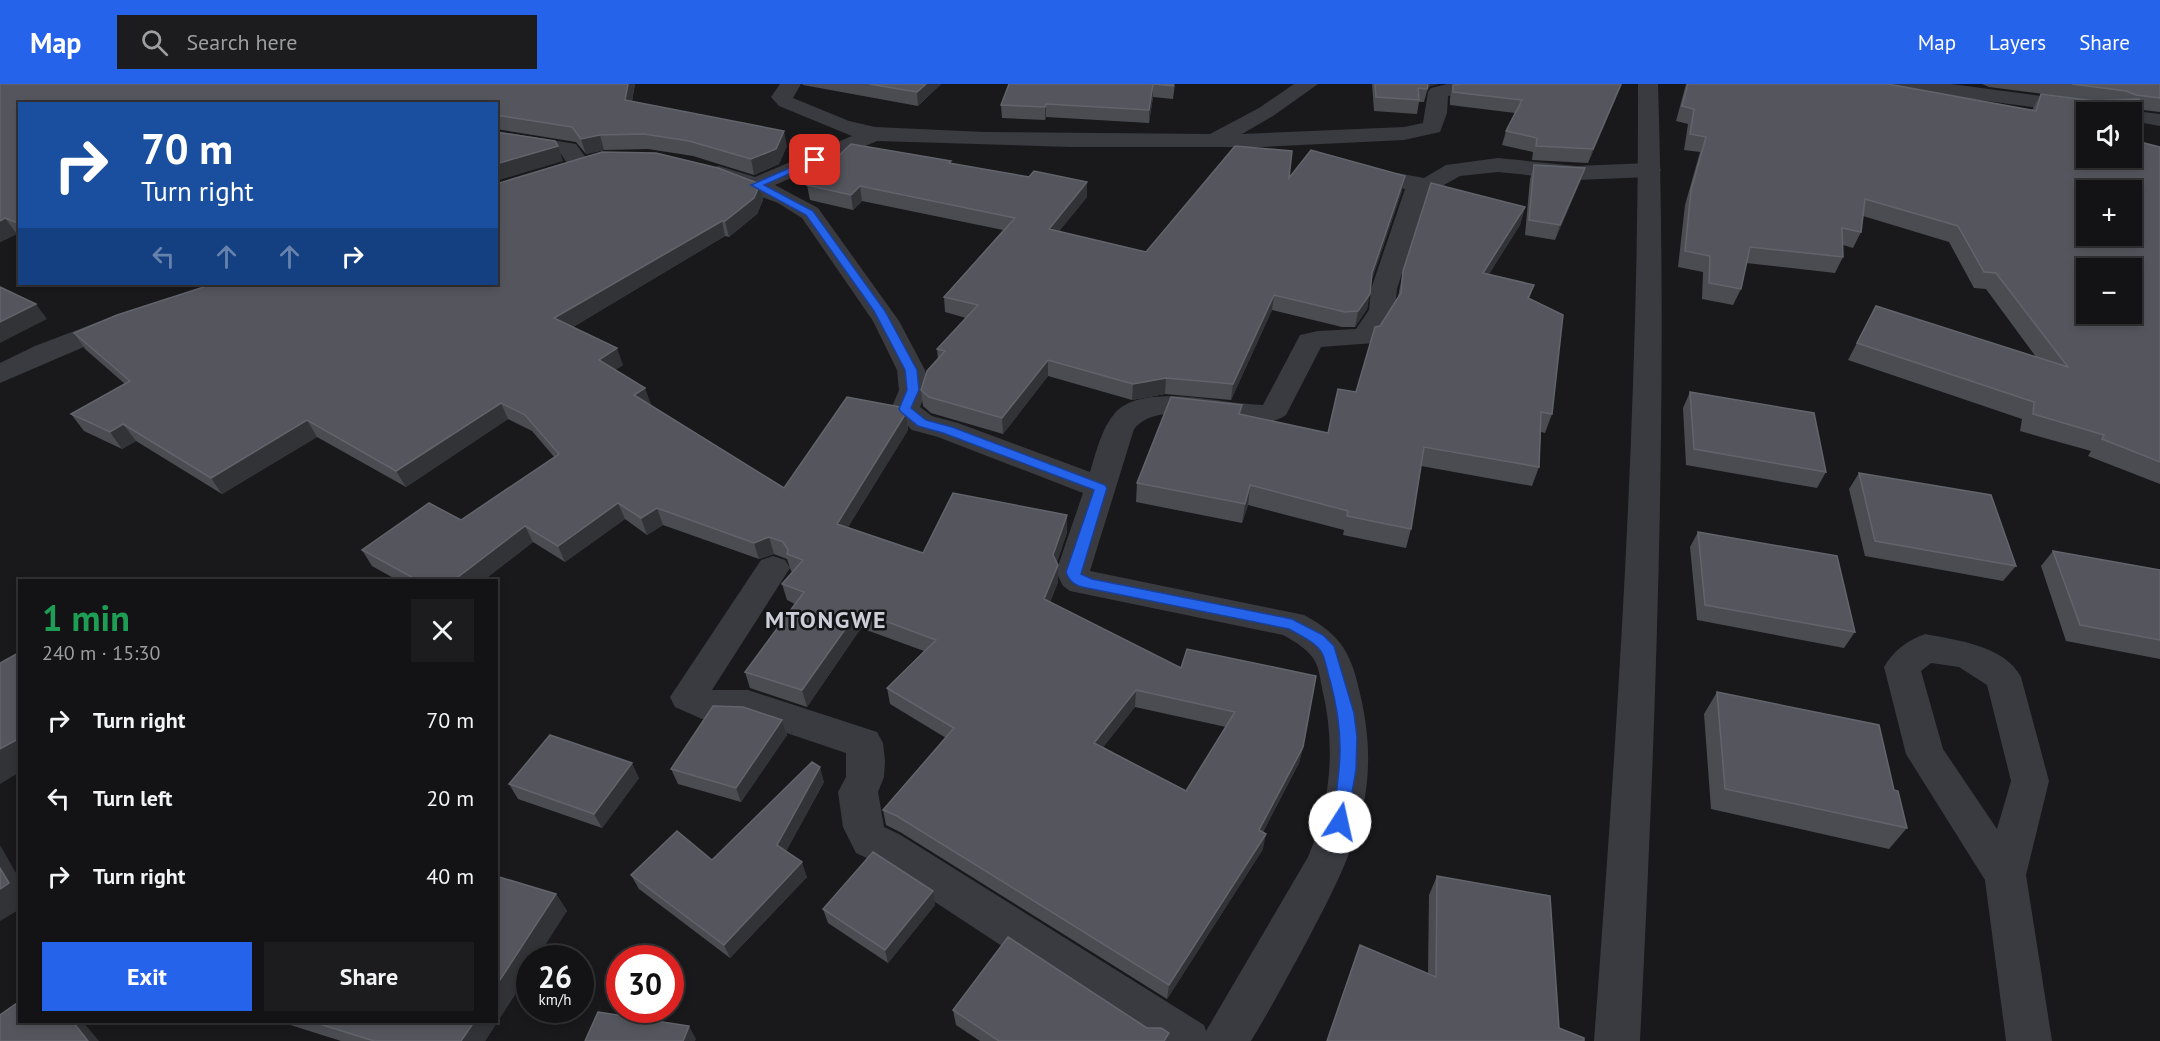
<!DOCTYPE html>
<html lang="en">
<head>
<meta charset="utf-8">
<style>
	:root { --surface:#131315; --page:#1c1c1e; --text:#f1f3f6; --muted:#9d9ea0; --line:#323234; --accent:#2563eb }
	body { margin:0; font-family:"PT Sans",sans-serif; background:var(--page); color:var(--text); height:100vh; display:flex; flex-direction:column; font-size:22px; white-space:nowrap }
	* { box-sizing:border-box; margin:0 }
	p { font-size:20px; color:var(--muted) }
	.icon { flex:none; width:33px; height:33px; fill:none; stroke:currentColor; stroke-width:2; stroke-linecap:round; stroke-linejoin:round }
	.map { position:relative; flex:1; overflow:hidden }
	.side { position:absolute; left:18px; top:495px; width:480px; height:444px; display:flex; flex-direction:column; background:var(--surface); border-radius:0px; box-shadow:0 3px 9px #0003,0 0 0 2px var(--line) }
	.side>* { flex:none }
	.guide { position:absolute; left:18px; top:18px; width:480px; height:183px; border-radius:0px; box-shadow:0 3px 9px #0003,0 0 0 2px var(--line); background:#1a4fa0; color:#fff; overflow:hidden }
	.buttons { position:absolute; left:2076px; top:18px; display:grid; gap:12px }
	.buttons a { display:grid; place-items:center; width:66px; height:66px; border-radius:0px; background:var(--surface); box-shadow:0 3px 9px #0003,0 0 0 2px var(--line); font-size:30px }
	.speed { position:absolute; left:516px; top:861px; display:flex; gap:12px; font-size:30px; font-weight:700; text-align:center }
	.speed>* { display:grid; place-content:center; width:78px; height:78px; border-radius:50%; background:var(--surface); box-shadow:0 3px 9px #0003,0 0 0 2px var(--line); line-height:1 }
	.speed small { font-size:15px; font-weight:400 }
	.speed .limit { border:9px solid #d22; background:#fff; color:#111 }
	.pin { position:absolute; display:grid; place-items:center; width:51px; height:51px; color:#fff; margin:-26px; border-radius:12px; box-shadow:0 3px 9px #0006 }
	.me { position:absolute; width:66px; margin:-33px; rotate:10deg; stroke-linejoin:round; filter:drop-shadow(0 0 4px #0008) }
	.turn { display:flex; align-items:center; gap:21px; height:126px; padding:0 24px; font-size:27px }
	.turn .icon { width:78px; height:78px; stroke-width:2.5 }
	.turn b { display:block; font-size:42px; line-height:51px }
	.lanes { display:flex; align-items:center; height:57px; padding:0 24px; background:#0003; justify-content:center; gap:30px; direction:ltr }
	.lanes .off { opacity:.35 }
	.round { display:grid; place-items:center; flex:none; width:63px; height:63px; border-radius:0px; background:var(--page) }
	.headline { display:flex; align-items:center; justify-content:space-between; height:102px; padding:0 24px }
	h1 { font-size:36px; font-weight:600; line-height:45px; color:#1e9e55 }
	.cta { display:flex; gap:12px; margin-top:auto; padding:12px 24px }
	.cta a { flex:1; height:69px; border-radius:0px; background:var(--accent); color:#fff; font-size:24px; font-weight:600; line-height:69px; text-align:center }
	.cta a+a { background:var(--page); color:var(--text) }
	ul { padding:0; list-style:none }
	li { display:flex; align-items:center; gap:18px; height:78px; padding:0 24px }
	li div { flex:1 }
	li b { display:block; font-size:22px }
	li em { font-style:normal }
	header { display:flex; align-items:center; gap:36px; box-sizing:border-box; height:84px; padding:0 30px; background:var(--accent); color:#fff }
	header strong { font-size:28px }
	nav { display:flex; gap:33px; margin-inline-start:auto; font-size:21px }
	.search { width:420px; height:54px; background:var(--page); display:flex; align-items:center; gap:15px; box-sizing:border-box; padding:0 21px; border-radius:0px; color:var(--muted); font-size:22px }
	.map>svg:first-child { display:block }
</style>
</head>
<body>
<header>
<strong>Map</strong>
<div class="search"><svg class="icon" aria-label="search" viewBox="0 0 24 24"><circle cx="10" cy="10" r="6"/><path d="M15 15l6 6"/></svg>Search here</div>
<nav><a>Map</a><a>Layers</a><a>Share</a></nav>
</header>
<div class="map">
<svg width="2160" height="957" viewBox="0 0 2160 957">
	<rect width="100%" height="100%" fill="#19191c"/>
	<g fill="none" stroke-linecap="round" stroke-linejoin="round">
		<path fill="#3a3b41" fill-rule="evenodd" d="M 780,0 L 801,0 L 793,14 L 849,37 L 875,43 L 984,48 L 1210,50 L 1259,24 L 1294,0 L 1318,0 L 1273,32 L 1242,50 L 1404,43 L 1423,39 L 1428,8 L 1431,4 L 1447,0 L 1491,0 C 1482,13 1462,11 1448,12 L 1447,29 L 1440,48 L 1404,56 L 1261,63 L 1071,63 L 877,57 L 775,101 L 818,124 L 899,237 L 925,286 L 927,306 L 920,323 L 932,332 L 958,339 L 1090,388 C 1096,369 1101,345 1115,329 C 1144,297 1225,321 1263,321 L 1300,251 L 1318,247 L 1356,245 L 1369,226 L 1371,205 L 1405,105 L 1389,101 L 1386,96 L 1389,91 L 1397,89 L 1424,94 L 1446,81 L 1498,74 L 1576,82 L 1650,79 L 1658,81 L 1661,86 L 1658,91 L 1650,93 L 1576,96 L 1498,88 L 1460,92 L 1437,105 L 1428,107 L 1397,205 L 1395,226 L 1374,259 L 1321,263 L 1286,331 C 1249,357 1166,306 1134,345 L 1090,487 L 1304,531 C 1343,552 1352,571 1361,614 C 1383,711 1351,774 1307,857 C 1289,890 1271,924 1251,957 L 1147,957 L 871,776 L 856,769 L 843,743 L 838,708 L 846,693 L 846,669 L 748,636 L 702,635 L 675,623 L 670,613 L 761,476 L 773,472 L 785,476 L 790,484 L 712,606 L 748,606 L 877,648 L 883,659 L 885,677 L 884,693 L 878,708 L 884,743 L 899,750 L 1204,941 L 1206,947 L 1308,773 C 1331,720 1336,661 1322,604 C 1320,594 1319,582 1313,574 C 1306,564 1294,557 1283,551 L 1070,507 L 1063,502 L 1056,488 L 1083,409 L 938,353 L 912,346 L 891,325 L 899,306 L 897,286 L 873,237 L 802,134 L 778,119 L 711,94 L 708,89 L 711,84 L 719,82 L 755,93 L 852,52 L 779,22 L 771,13 Z
			M 1894,0 L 1951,0 L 2118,22 L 2127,26 L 2160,30 L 2160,42 L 2132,37 L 2132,28 L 2086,30 L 1904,6 L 1897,4 Z
			M 496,47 L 576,60 L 591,81 L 588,86 C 573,90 569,82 561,70 L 496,60 Z
			M 119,230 L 128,232 L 132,238 L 128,244 L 0,299 L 0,279 L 35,262 Z
			M 1925,550 C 1957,556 2005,562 2021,593 L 2049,697 L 2026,791 L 2052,957 L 2006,957 L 1985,796 L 1906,670 L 1884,583 C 1893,567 1908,556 1925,550 ZM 1931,579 L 1959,583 L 1987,601 L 2011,697 L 1997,745 L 1943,665 L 1921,587 Z"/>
		<path fill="#3a3b41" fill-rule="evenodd" d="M 1638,0 L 1658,0 C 1668,320 1656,638 1640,957 L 1594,957 C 1618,638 1639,320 1638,0 Z"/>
	</g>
	<path fill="#4a4c51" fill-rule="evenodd" d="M 0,0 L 635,0 L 632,17 L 787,62 L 779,80 L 754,91 L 693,72 L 648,65 L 604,66 L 586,70 L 576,58 L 496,45 L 496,20 L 20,20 L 20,151 L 17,150 L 0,158 Z
		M 802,0 L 941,0 L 918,22 L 803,1 Z
		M 1009,0 L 1175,0 L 1173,15 L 1153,13 L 1149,39 L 1046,33 L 1045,36 L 1002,34 L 1001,21 Z
		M 1372,0 L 1438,0 L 1430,2 L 1427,7 L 1424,18 L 1419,18 L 1417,30 L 1374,27 Z
		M 1463,0 L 1622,0 L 1588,79 L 1532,76 L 1533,68 L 1502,61 L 1506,47 L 1515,29 L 1450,21 L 1450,14 L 1453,1 Z
		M 1686,0 L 1888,0 L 2032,26 L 2041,10 L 2099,17 L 1989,3 L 1982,0 L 2160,0 L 2160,28 L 2135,25 L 2132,30 L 2132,28 L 2086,28 L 2086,74 L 2160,63 L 2160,400 L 2088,372 L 2091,367 L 2020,347 L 2022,335 L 1848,276 L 1876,222 L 2036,273 L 1986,205 L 1974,204 L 1949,158 L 1863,132 L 1861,148 L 1853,164 L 1843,161 L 1843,173 L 1835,189 L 1746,179 L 1741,205 L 1733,221 L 1702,215 L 1703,188 L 1678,183 L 1685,121 L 1700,68 L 1684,66 L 1688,40 L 1676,37 Z
		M 952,79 L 1087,113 L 1059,147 L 1146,168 L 1289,94 L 1402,107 L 1371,198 L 1367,225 L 1355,243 L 1342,243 L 1272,226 L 1231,316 L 1165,310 L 1132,316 L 1048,292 L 1003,350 L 931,329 L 923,322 L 921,306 L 938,275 L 937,265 L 966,234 L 945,228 L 944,213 L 1003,146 L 862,117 L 853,126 L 810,116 L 807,101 Z
		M 1534,81 L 1585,84 L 1580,98 L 1555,156 L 1525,151 L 1530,95 Z
		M 760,100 L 763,116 L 757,130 L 729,153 L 725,152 L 573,243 L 623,281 L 615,286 L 650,321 L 784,404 L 906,329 L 908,346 L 848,443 L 923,469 L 1067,448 L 1057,478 L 1058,481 L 1058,498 L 1050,518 L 1303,663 L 1299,679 L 1263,748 L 1263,765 L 1167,915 L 900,748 L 886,741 L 883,726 L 946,654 L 890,620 L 887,604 L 924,567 L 861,544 L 807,623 L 750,604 L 745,588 L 795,520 L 787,516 L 782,500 L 793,488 L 791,487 L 787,475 L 774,470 L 759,475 L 663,441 L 647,451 L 625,435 L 565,478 L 533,458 L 484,496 L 397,496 L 372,482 L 362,466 L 461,436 L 555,374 L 532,347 L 508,335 L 406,403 L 317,353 L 222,410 L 136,357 L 122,365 L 84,347 L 71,330 L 125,300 L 85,265 L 74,249 ZM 1135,623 L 1226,643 L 1186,707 L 1103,663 Z
		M 1525,123 L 1520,141 L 1489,190 L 1534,201 L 1529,215 L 1552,330 L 1545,349 L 1541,348 L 1539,383 L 1532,402 L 1421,382 L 1411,445 L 1406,464 L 1343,451 L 1344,446 L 1248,421 L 1242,439 L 1136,418 L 1137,399 L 1241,330 L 1328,349 L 1356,308 L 1380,242 L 1398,213 L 1403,187 Z
		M 1690,308 L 1826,388 L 1817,404 L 1686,381 L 1683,324 Z
		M 1859,389 L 2016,482 L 2003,497 L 1865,472 L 1849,405 Z
		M 1698,448 L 1855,548 L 1844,564 L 1697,536 L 1690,463 Z
		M 2053,467 L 2160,486 L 2160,575 L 2066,557 L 2041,482 Z
		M 1717,608 L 1894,706 L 1907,744 L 1889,765 L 1711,725 L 1704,630 Z
		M 782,636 L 787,651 L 741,718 L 678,700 L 671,685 Z
		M 639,694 L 602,744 L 518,715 L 509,700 Z
		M 824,698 L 786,767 L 807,793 L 730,874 L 639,805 L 631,791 L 712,776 Z
		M 1437,792 L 1559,944 L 1428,889 L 1429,811 Z
		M 556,810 L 567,827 L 530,874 L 530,887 L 485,957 L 341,957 L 281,938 L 496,938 Z
		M 935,821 L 888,879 L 828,839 L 823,825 Z
		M 953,926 L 1168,957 L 980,957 L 956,941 Z"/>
	<path fill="#323337" d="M 628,0 L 635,0 L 629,31 L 625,16 Z
		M 926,0 L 941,0 L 918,22 L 917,8 Z
		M 1153,0 L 1153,13 L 1149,39 L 1149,26 Z
		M 1427,0 L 1438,0 L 1430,2 L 1427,7 Z
		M 1621,0 L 1622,0 L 1588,79 L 1593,65 Z
		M 1046,20 L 1046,33 L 1045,36 L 1045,23 Z
		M 784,47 L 787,62 L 779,80 L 754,91 L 751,75 Z
		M 600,51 L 604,66 L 586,70 L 581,55 Z
		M 558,62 L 563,77 L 496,97 L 496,80 Z
		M 1585,84 L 1580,98 L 1555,156 L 1560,141 Z
		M 1405,92 L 1402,107 L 1369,204 L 1372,189 Z
		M 1087,98 L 1087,113 L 1049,160 L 1049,145 Z
		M 760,100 L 763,116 L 757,130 L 729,153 L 725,137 Z
		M 860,102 L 862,117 L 853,126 L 851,111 Z
		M 1525,123 L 1520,141 L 1478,207 L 1483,189 Z
		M 5,134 L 17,150 L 0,158 L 0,137 Z
		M 722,137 L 725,152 L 560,251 L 554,234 Z
		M 1370,210 L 1367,225 L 1355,243 L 1358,227 Z
		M 1274,211 L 1272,226 L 1231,316 L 1233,300 Z
		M 36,220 L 47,235 L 0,259 L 0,238 Z
		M 617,264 L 623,281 L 604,293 L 599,276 Z
		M 1048,276 L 1048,292 L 1003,350 L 1002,334 Z
		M 1166,294 L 1165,310 L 1132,316 L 1133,300 Z
		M 645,304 L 651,320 L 639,327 L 634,311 Z
		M 501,319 L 508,335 L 406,403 L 396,387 Z
		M 906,329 L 908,346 L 840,456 L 837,440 Z
		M 307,336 L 317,353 L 222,410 L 211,394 Z
		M 123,340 L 136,357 L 122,365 L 110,348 Z
		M 1250,401 L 1248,421 L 1242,439 L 1245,420 Z
		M 618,419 L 625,435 L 565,478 L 558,462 Z
		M 657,424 L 663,441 L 647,451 L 641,434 Z
		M 1067,431 L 1067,448 L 1054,487 L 1053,471 Z
		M 525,442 L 533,458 L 484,496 L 454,496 Z
		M 769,453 L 774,470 L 759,475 L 754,459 Z
		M 1058,481 L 1058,498 L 1045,532 L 1044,515 Z
		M 858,527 L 861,544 L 807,623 L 802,606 Z
		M 1136,606 L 1135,623 L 1094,675 L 1094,659 Z
		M 782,636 L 787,651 L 741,718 L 736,704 Z
		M 20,654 L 20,688 L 0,700 L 0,665 Z
		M 1303,663 L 1299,679 L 1256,761 L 1259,746 Z
		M 632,679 L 639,694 L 602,744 L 594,730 Z
		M 820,683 L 824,698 L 782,775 L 777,761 Z
		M 1266,750 L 1263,765 L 1167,915 L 1169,901 Z
		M 0,761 L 20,796 L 20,825 L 0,837 Z
		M 802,778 L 807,793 L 730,874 L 724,861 Z
		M 933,807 L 935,821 L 888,879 L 885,866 Z
		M 556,810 L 567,827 L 537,874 L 530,874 L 530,887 L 485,957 L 461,957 L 474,938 L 496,938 L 496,902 Z
		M 73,938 L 83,938 L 99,957 L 88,957 Z
		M 689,942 L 696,955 L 695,957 L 683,957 Z"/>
	<path fill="#55565d" stroke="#62646c" stroke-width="1.5" fill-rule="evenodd" d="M 0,0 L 628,0 L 625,16 L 784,47 L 776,65 L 751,75 L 689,57 L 644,50 L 600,51 L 581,55 L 572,43 L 496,31 L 496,20 L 20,20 L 20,140 L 5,134 L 0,137 Z
		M 869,0 L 926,0 L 917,8 Z
		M 1009,0 L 1173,0 L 1173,2 L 1153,0 L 1149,26 L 1046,20 L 1045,23 L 1001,21 Z
		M 1375,0 L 1428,0 L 1427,5 L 1418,4 L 1419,16 L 1376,13 Z
		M 1463,0 L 1621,0 L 1593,65 L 1536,62 L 1537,54 L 1506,47 L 1522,16 L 1453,8 L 1453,1 Z
		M 1688,0 L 1888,0 L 2036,27 L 2041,10 L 2095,17 L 2139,15 L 2139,17 L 2130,16 L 2128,28 L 2086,28 L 2086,74 L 2132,74 L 2132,56 L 2160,63 L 2160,378 L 2102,355 L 2104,351 L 2033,330 L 2034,318 L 1857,259 L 1876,222 L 2068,283 L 1996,189 L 1984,188 L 1958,142 L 1865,115 L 1861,148 L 1842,144 L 1843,173 L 1750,163 L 1741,205 L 1709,199 L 1710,172 L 1685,167 L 1691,106 L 1706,53 L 1690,50 L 1694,25 L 1682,22 ZM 2086,106 L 2132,106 L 2132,152 L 2086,152 ZM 2086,184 L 2132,184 L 2132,230 L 2086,230 Z
		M 2072,0 L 2160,0 L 2160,14 L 2136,11 L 2126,7 Z
		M 496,48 L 555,57 L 558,62 L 496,80 Z
		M 851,60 L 951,77 L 949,79 L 1029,93 L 1034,87 L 1087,98 L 1049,145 L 1146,168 L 1235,62 L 1292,67 L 1289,94 L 1311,66 L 1405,92 L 1372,189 L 1370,210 L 1358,227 L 1345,228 L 1274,211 L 1233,300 L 1166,294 L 1133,300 L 1048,276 L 1002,334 L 929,313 L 921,306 L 927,287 L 945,267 L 937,265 L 978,221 L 944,213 L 1015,134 L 860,102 L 851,111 L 807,101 Z
		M 602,68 L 656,69 L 718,84 L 760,100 L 754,114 L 725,137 L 722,137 L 554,234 L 617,264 L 599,276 L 645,304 L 634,311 L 784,404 L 847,313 L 900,323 L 906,329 L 837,440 L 923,469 L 953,409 L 1067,431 L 1053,471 L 1058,481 L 1044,515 L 1181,584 L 1187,565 L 1316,592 L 1303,663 L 1259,746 L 1266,750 L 1169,901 L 897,732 L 883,726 L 954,644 L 887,604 L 936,556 L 858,527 L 802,606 L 745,588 L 804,508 L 782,500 L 803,476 L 787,470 L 788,466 L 783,458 L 769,453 L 754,459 L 657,424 L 641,434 L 618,419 L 558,462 L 525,442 L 454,496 L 417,496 L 362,466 L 429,419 L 461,436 L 559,370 L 525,331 L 501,319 L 396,387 L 307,336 L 211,394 L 123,340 L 110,348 L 71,330 L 130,297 L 74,249 L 117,231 L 213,200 L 496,200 L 496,100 ZM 1136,606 L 1235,628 L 1186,707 L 1094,659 Z
		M 1534,81 L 1585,84 L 1560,141 L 1529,136 Z
		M 1431,99 L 1525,123 L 1483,189 L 1534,201 L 1528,214 L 1563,231 L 1552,330 L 1541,328 L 1539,383 L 1424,363 L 1411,445 L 1347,432 L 1348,427 L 1250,401 L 1245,420 L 1137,399 L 1171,313 L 1242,321 L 1239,330 L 1328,349 L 1338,305 L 1356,308 L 1375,243 L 1380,242 L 1401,209 L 1403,187 Z
		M 0,203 L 36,220 L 0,238 Z
		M 1690,308 L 1814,329 L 1826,388 L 1694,365 Z
		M 1859,389 L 1991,411 L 2016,482 L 1875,457 Z
		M 1698,448 L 1837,472 L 1855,548 L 1705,521 Z
		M 2053,467 L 2160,486 L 2160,556 L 2080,541 Z
		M 20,568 L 20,654 L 0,665 L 0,579 Z
		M 1717,608 L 1879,641 L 1894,706 L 1898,707 L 1907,744 L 1725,705 Z
		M 713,622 L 743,623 L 782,636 L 736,704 L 671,685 Z
		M 550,651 L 632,679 L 594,730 L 509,700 Z
		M 812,678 L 820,683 L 777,761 L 802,778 L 724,861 L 631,791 L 677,747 L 712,776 Z
		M 873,768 L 933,807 L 885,866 L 823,825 Z
		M 0,784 L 9,799 L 0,805 Z
		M 496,792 L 556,810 L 496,902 Z
		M 1437,792 L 1550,812 L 1559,944 L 1584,954 L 1584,957 L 1327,957 L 1360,861 L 1436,893 Z
		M 1008,853 L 1147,944 L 1161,944 L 1169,949 L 1164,957 L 999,957 L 953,926 Z
		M 20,917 L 20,938 L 73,938 L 88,957 L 0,957 L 0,931 Z
		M 598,928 L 689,942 L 683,957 L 585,957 Z
		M 313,938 L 474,938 L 461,957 L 374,957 Z"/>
	<path fill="#2563eb" stroke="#184099" stroke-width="1.5" d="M 812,74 L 820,76 L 764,101 L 813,127 L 885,227 L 917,286 L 919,306 L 911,324 L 926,336 L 952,343 L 1105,401 L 1107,404 L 1081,490 L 1092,495 L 1292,535 L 1323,551 L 1334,562 L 1354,629 L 1357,653 L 1356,686 L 1346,743 L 1340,745 L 1334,743 L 1332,738 C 1341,682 1345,652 1330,596 C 1327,588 1326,577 1322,569 C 1316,558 1299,551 1289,545 L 1092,505 C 1080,503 1070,501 1066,488 L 1094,406 L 943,349 L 918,342 L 901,328 L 899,325 L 907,306 L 905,286 L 874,227 L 806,131 L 751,101 Z"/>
	<g text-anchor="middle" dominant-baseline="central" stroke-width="5" stroke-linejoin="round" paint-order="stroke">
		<g font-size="24" font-weight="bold" letter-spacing="1.5" fill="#cccfd8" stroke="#141417">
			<text x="826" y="535">MTONGWE</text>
		</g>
	</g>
</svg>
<div class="buttons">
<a><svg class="icon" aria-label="sound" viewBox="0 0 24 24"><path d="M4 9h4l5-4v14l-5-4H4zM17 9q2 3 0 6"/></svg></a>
<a>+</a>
<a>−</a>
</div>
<div class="speed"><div>26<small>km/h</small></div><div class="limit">30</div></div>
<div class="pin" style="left:815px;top:76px;background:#d93025"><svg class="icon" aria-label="arrive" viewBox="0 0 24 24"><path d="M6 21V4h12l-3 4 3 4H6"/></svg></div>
<svg class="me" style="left:1340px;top:738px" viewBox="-20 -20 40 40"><circle r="19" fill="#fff"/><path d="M0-13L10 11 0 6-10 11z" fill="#2563eb"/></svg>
<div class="guide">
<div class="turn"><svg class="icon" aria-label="right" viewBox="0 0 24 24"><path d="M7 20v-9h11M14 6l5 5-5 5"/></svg><div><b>70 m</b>Turn right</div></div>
<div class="lanes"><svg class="icon off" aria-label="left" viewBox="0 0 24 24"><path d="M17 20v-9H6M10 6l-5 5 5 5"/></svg><svg class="icon off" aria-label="ahead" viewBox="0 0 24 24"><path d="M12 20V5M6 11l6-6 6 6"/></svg><svg class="icon off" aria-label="ahead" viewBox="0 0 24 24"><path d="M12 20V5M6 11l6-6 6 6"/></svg><svg class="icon" aria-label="right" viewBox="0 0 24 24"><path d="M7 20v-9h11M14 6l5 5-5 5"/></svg></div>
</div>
<section class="side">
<div class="headline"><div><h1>1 min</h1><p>240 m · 15:30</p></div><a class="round"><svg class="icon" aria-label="close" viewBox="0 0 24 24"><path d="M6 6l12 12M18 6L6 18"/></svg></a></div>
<ul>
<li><svg class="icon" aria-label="right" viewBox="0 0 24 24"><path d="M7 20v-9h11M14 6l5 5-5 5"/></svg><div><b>Turn right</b></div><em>70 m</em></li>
<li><svg class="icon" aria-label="left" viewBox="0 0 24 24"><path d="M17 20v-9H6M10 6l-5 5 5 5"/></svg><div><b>Turn left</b></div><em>20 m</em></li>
<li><svg class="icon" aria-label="right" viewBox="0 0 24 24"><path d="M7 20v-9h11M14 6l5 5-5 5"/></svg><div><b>Turn right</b></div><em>40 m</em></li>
</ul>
<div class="cta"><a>Exit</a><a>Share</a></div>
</section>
</div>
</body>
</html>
